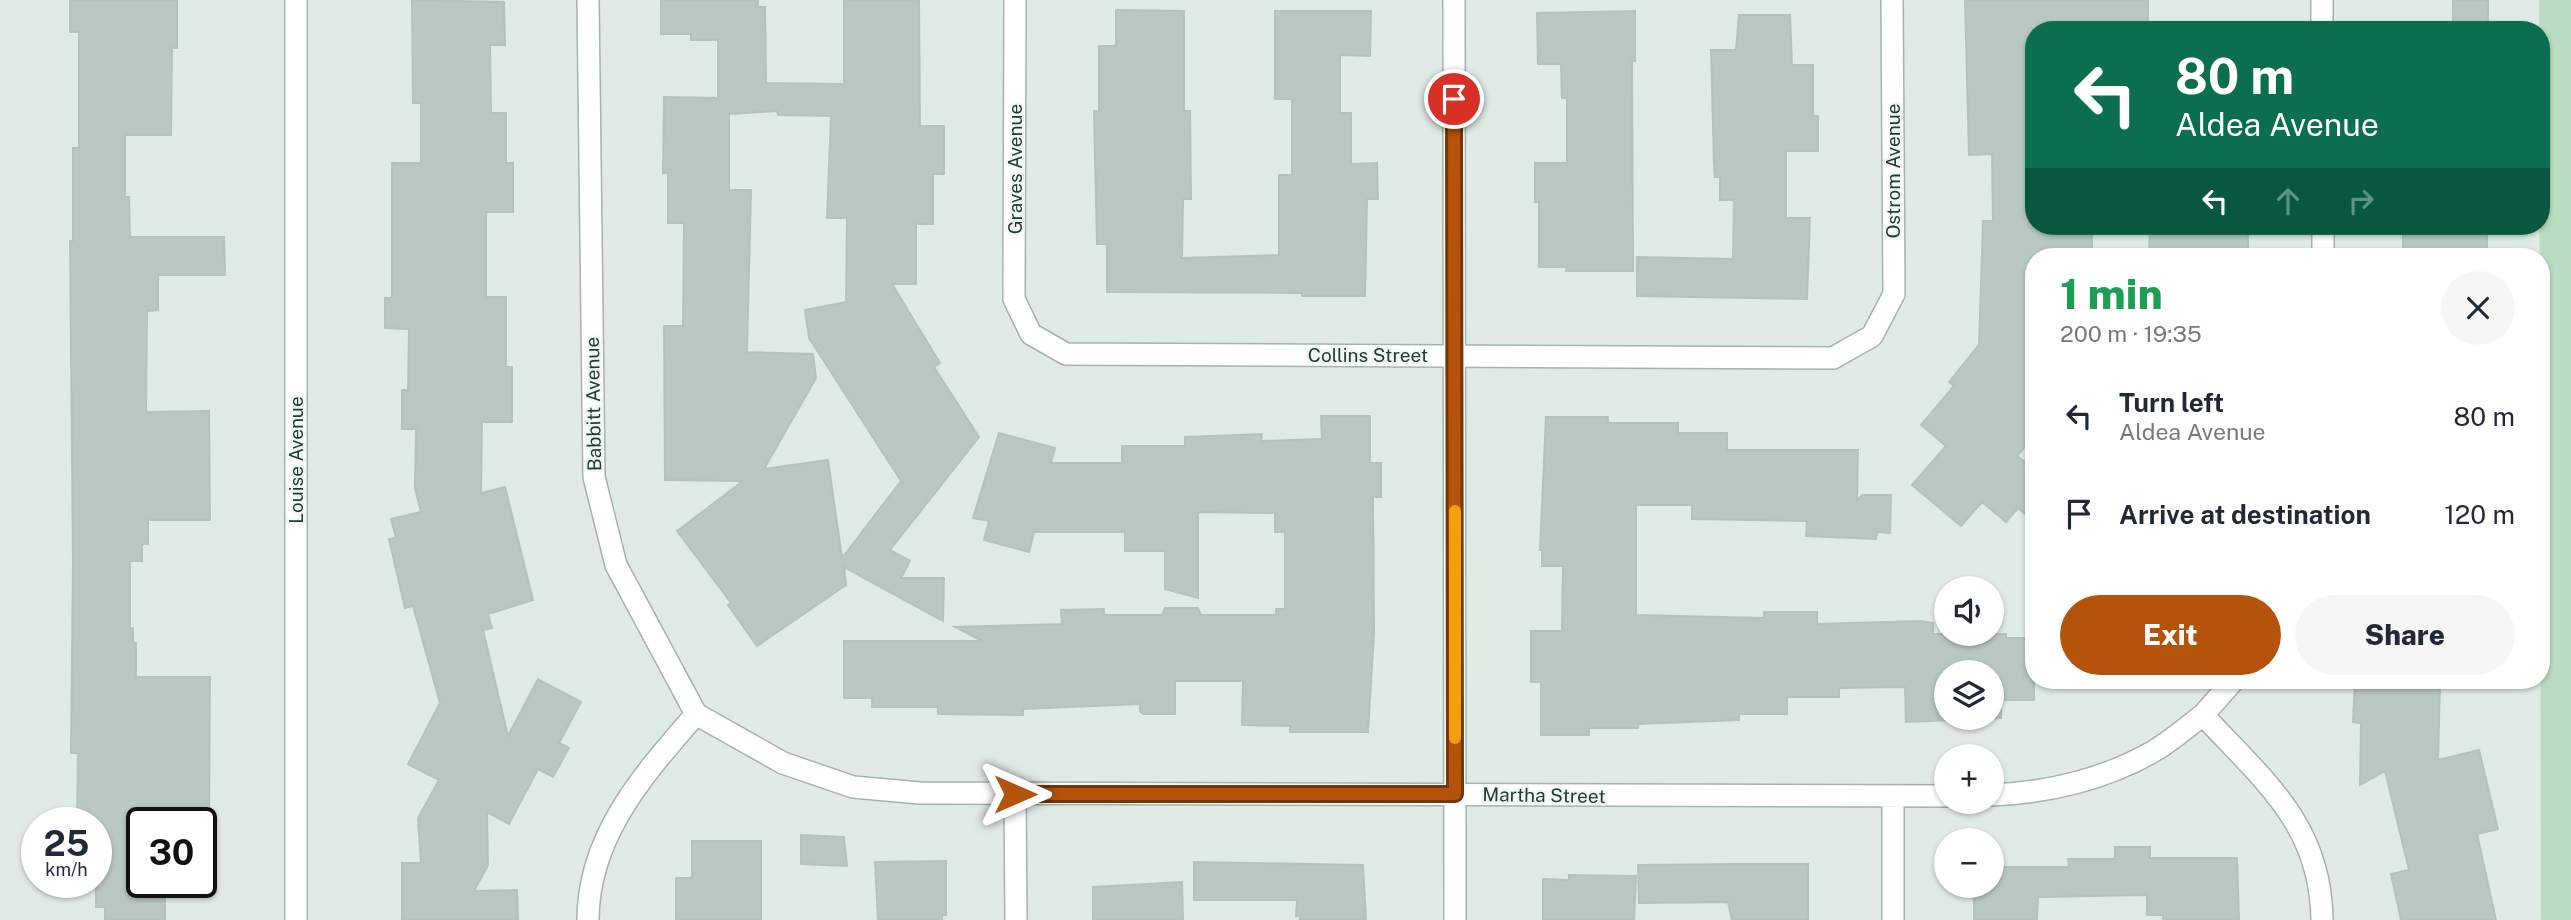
<!DOCTYPE html>
<html lang="en">
<head>
<meta charset="utf-8">
<style>
	:root { --surface:#fff; --page:#f6f6f7; --text:#1f2937; --muted:#747a83; --accent:#b45309 }
	body { margin:0; font-family:"Public Sans",sans-serif; background:var(--page); color:var(--text); height:100vh; display:flex; flex-direction:column; font-size:26px; white-space:nowrap }
	* { box-sizing:border-box; margin:0 }
	p { font-size:23px; color:var(--muted) }
	.icon { flex:none; width:38px; height:38px; fill:none; stroke:currentColor; stroke-width:2; stroke-linecap:round; stroke-linejoin:round }
	.map { position:relative; flex:1; overflow:hidden }
	.panel { position:absolute; left:2025px; top:248px; width:525px; height:441px; display:flex; flex-direction:column; background:var(--surface); border-radius:28px; box-shadow:0 2px 5px #0004 }
	.panel>* { flex:none }
	.banner { position:absolute; left:2025px; top:21px; width:525px; height:214px; border-radius:28px; box-shadow:0 2px 5px #0004; background:#0b6e4f; color:#fff; overflow:hidden }
	.fabs { position:absolute; left:1934px; top:576px; display:grid; gap:14px }
	.fabs a { display:grid; place-items:center; width:70px; height:70px; border-radius:50%; background:var(--surface); box-shadow:0 2px 5px #0004; font-size:35px }
	.speed { position:absolute; left:21px; top:807px; display:flex; gap:14px; font-size:35px; font-weight:700; text-align:center }
	.speed>* { display:grid; place-content:center; width:91px; height:91px; border-radius:50%; background:var(--surface); box-shadow:0 2px 5px #0004; line-height:1 }
	.speed small { font-size:18px; font-weight:400 }
	.speed .limit { border:4px solid #111; border-radius:10px; background:#fff; color:#111 }
	.pin { position:absolute; display:grid; place-items:center; width:60px; height:60px; color:#fff; margin:-30px; border:4px solid #fff; border-radius:50%; box-shadow:0 2px 7px #0007 }
	.me { position:absolute; width:77px; margin:-38px; rotate:90deg; stroke-linejoin:round; filter:drop-shadow(0 0 5px #0008) }
	.turn { display:flex; align-items:center; gap:24px; height:147px; padding:0 35px; font-size:32px }
	.turn .icon { width:91px; height:91px; stroke-width:2.5 }
	.turn b { display:block; font-size:49px; line-height:60px }
	.lanes { display:flex; align-items:center; height:66px; padding:0 35px; background:#0003; justify-content:center; gap:35px; direction:ltr }
	.lanes .off { opacity:.35 }
	.round { display:grid; place-items:center; flex:none; width:74px; height:74px; border-radius:37px; background:var(--page) }
	.summary { display:flex; align-items:center; justify-content:space-between; height:119px; padding:0 35px }
	h1 { font-size:42px; font-weight:800; line-height:52px; color:#1e9e55 }
	.action { display:flex; gap:14px; margin-top:auto; padding:14px 35px }
	.action a { flex:1; height:80px; border-radius:42px; background:var(--accent); color:#fff; font-size:28px; font-weight:800; line-height:80px; text-align:center }
	.action a+a { background:var(--page); color:var(--text) }
	ul { padding:0; list-style:none }
	li { display:flex; align-items:center; gap:21px; height:98px; padding:0 35px }
	li div { flex:1 }
	li b { display:block; font-size:26px }
	li em { font-style:normal }
	.map>svg:first-child { display:block }
</style>
</head>
<body>
<div class="map">
<svg width="2571" height="920" viewBox="0 0 2571 920">
	<rect width="100%" height="100%" fill="#e1ebe6"/>
	<path fill="#badcc1" d="M 2539,0 L 2571,0 L 2571,920 L 2541,920 Z"/>
	<path fill="#b9c8c2" stroke="#b3c4bc" stroke-width="2" fill-rule="evenodd" d="M 70,0 L 177,0 L 177,48 L 172,48 L 171,135 L 125,135 L 125,197 L 129,197 L 130,237 L 224,237 L 225,275 L 158,275 L 158,310 L 147,311 L 146,412 L 209,411 L 210,520 L 148,520 L 148,544 L 142,544 L 142,561 L 130,561 L 130,628 L 133,628 L 133,643 L 136,643 L 136,677 L 210,677 L 209,819 L 142,822 L 142,882 L 165,882 L 165,920 L 105,920 L 105,907 L 96,907 L 96,822 L 77,822 L 78,753 L 71,753 L 73,562 L 70,241 L 73,241 L 73,148 L 79,148 L 79,32 L 70,32 Z
		M 412,0 L 504,2 L 505,45 L 490,45 L 491,113 L 506,113 L 506,163 L 513,163 L 513,212 L 486,212 L 486,297 L 506,297 L 506,367 L 512,367 L 512,422 L 482,422 L 481,493 L 505,487 L 533,600 L 488,614 L 492,628 L 483,630 L 508,736 L 538,679 L 581,702 L 559,743 L 569,748 L 553,777 L 538,769 L 509,824 L 487,812 L 488,865 L 474,891 L 517,890 L 518,920 L 402,920 L 402,863 L 421,863 L 418,818 L 439,780 L 408,764 L 440,703 L 413,606 L 405,608 L 389,539 L 396,538 L 391,519 L 421,512 L 415,488 L 416,429 L 402,429 L 402,390 L 408,390 L 409,329 L 385,328 L 385,298 L 392,298 L 392,163 L 421,163 L 421,103 L 413,103 Z
		M 661,0 L 758,0 L 758,7 L 765,7 L 766,83 L 844,84 L 844,0 L 919,0 L 920,126 L 944,126 L 944,174 L 933,174 L 933,224 L 916,224 L 916,284 L 892,284 L 940,363 L 934,367 L 979,437 L 890,550 L 910,561 L 901,578 L 944,578 L 943,621 L 844,567 L 846,585 L 757,646 L 728,605 L 731,603 L 677,531 L 743,481 L 665,480 L 664,326 L 683,326 L 684,223 L 668,223 L 668,173 L 663,173 L 664,97 L 718,98 L 718,40 L 691,40 L 691,34 L 661,34 ZM 777,111 L 778,115 L 831,116 L 827,218 L 847,218 L 846,302 L 805,310 L 809,338 L 901,481 L 842,558 L 828,460 L 764,469 L 816,378 L 813,354 L 747,352 L 751,190 L 729,190 L 729,114 Z
		M 1965,0 L 2148,0 L 2148,30 L 2034,30 L 2034,226 L 2092,226 L 2092,257 L 2034,257 L 2034,436 L 2017,456 L 2034,469 L 2034,522 L 2018,508 L 2006,522 L 1982,502 L 1961,526 L 1912,485 L 1946,446 L 1921,425 L 1954,386 L 1949,382 L 1979,345 L 1983,221 L 1993,221 L 1992,154 L 1969,155 Z
		M 2453,0 L 2488,0 L 2488,30 L 2453,30 Z
		M 1116,10 L 1184,11 L 1184,111 L 1190,111 L 1191,199 L 1183,199 L 1182,258 L 1279,255 L 1279,175 L 1292,175 L 1292,99 L 1275,99 L 1275,11 L 1371,11 L 1370,56 L 1340,55 L 1340,113 L 1351,113 L 1351,164 L 1377,163 L 1378,199 L 1367,199 L 1365,296 L 1302,296 L 1302,293 L 1107,292 L 1107,244 L 1097,244 L 1094,111 L 1099,111 L 1099,46 L 1116,46 Z
		M 1635,11 L 1635,61 L 1632,61 L 1633,271 L 1566,271 L 1567,267 L 1539,267 L 1539,202 L 1535,202 L 1535,163 L 1567,163 L 1567,98 L 1562,98 L 1561,64 L 1538,64 L 1537,13 Z
		M 1739,15 L 1790,15 L 1792,65 L 1813,65 L 1813,116 L 1818,116 L 1818,151 L 1786,151 L 1786,218 L 1810,218 L 1807,299 L 1637,296 L 1637,257 L 1733,259 L 1734,200 L 1720,200 L 1720,177 L 1715,177 L 1714,163 L 1711,50 L 1736,50 Z
		M 2150,226 L 2248,226 L 2248,257 L 2149,257 Z
		M 2403,226 L 2487,226 L 2487,257 L 2403,257 Z
		M 1321,416 L 1370,416 L 1370,463 L 1381,463 L 1381,497 L 1373,497 L 1374,633 L 1368,732 L 1290,732 L 1290,726 L 1242,725 L 1243,681 L 1175,681 L 1175,714 L 1143,714 L 1140,711 L 1140,704 L 1023,709 L 1023,715 L 938,714 L 938,707 L 872,707 L 872,698 L 844,698 L 844,641 L 982,641 L 955,627 L 1062,624 L 1061,610 L 1104,609 L 1104,615 L 1162,615 L 1165,608 L 1198,608 L 1201,615 L 1276,615 L 1276,609 L 1285,609 L 1285,532 L 1275,532 L 1275,513 L 1198,512 L 1198,598 L 1165,589 L 1165,551 L 1125,551 L 1125,532 L 1034,532 L 1029,552 L 984,540 L 989,521 L 973,518 L 999,433 L 1055,448 L 1051,463 L 1122,463 L 1122,446 L 1185,446 L 1185,437 L 1262,434 L 1261,441 L 1322,439 Z
		M 1546,417 L 1608,417 L 1608,423 L 1678,423 L 1678,433 L 1727,433 L 1727,450 L 1858,450 L 1857,500 L 1862,495 L 1891,495 L 1890,533 L 1877,532 L 1876,539 L 1806,536 L 1807,521 L 1692,519 L 1692,505 L 1636,505 L 1636,615 L 1764,618 L 1764,612 L 1817,612 L 1817,624 L 1920,621 L 1933,623 L 1933,634 L 2006,634 L 2006,638 L 2034,638 L 2034,700 L 2001,700 L 2001,718 L 1906,722 L 1905,687 L 1839,688 L 1839,697 L 1787,697 L 1787,714 L 1739,714 L 1739,720 L 1638,724 L 1638,728 L 1589,728 L 1589,735 L 1541,735 L 1541,682 L 1531,682 L 1531,631 L 1562,631 L 1563,566 L 1542,566 L 1542,550 L 1540,550 ZM 1946,672 L 1992,672 L 1992,718 L 1946,718 Z
		M 2355,681 L 2440,681 L 2438,760 L 2479,750 L 2498,829 L 2477,834 L 2496,920 L 2401,920 L 2391,874 L 2409,870 L 2385,771 L 2360,785 L 2361,723 L 2353,722 Z
		M 801,835 L 844,837 L 847,866 L 801,864 Z
		M 692,841 L 761,841 L 761,920 L 676,920 L 676,878 L 692,878 Z
		M 2115,847 L 2150,847 L 2150,858 L 2237,858 L 2239,920 L 2163,920 L 2163,915 L 2147,915 L 2147,895 L 2038,897 L 2037,920 L 1974,920 L 1974,886 L 1992,886 L 1992,867 L 2069,867 L 2068,859 L 2115,859 Z
		M 946,861 L 946,915 L 942,915 L 942,920 L 878,920 L 875,862 Z
		M 1194,862 L 1363,865 L 1366,920 L 1300,920 L 1300,916 L 1296,916 L 1297,900 L 1194,900 Z
		M 1737,864 L 1808,864 L 1808,920 L 1732,920 L 1728,902 L 1639,903 L 1638,865 Z
		M 1569,875 L 1636,876 L 1634,920 L 1543,920 L 1543,879 L 1569,880 Z
		M 1182,882 L 1183,920 L 1093,920 L 1093,887 Z"/>
	<g fill="none" stroke-linecap="round" stroke-linejoin="round">
		<defs>
			<path id="street" d="M 1015,0 L 1014,299 L 1031,334 L 1066,354 L 1833,358 L 1872,336 L 1894,294 L 1892,0
				M 2322,0 L 2322,30
				M 2323,226 L 2323,257
				M 2233,681 L 2203,715 C 2263,780 2321,824 2322,920
				M 696,714 L 783,763 L 853,787 L 920,793 L 1946,796
				M 1015,794 L 1016,920
				M 1992,795 C 2047,793 2106,779 2154,751 C 2171,741 2187,727 2203,715
				M 1893,798 L 1893,920
				M 588,920 C 588,836 644,774 696,714 L 616,565 L 594,477 L 588,0"/>
			<path id="secondary" d="M 296,0 L 296,920
				M 1454,0 L 1455,920"/>
		</defs>
		<use href="#street" stroke="#a4b3ad" stroke-width="24"/>
		<use href="#secondary" stroke="#a0b6ad" stroke-width="24"/>
		<use href="#street" stroke="#fff" stroke-width="21"/>
		<use href="#secondary" stroke="#fff" stroke-width="21"/>
	</g>
	<g fill="none" stroke-linecap="round" stroke-linejoin="round">
		<defs>
			<path id="route" d="M 1015,794 L 1455,794 L 1454,99"/>
		</defs>
		<use href="#route" stroke="#753606" stroke-width="18"/>
		<use href="#route" stroke="#b45309" stroke-width="12"/>
		<path stroke="#f59e0b" stroke-width="12" d="M 1455,738 L 1455,511"/>
	</g>
	<g text-anchor="middle" dominant-baseline="central" stroke-width="5" stroke-linejoin="round" paint-order="stroke">
		<g font-size="19" fill="#223b33" stroke="#f1f8f4">
			<text transform="translate(1015 169) rotate(-90)">Graves Avenue</text>
			<text transform="translate(1893 171) rotate(-90)">Ostrom Avenue</text>
			<text x="1368" y="355">Collins Street</text>
			<text transform="translate(593 404) rotate(-91)">Babbitt Avenue</text>
			<text transform="translate(296 460) rotate(-90)">Louise Avenue</text>
			<text transform="translate(1544 795) rotate(1)">Martha Street</text>
		</g>
	</g>
</svg>
<div class="fabs">
<a><svg class="icon" aria-label="sound" viewBox="0 0 24 24"><path d="M4 9h4l5-4v14l-5-4H4zM17 9q2 3 0 6"/></svg></a>
<a><svg class="icon" aria-label="layers" viewBox="0 0 24 24"><path d="M12 4l9 5-9 5-9-5zM3 14l9 5 9-5"/></svg></a>
<a>+</a>
<a>−</a>
</div>
<div class="speed"><div>25<small>km/h</small></div><div class="limit">30</div></div>
<div class="pin" style="left:1454px;top:99px;background:#d93025"><svg class="icon" aria-label="arrive" viewBox="0 0 24 24"><path d="M6 21V4h12l-3 4 3 4H6"/></svg></div>
<svg class="me" style="left:1015px;top:794px" viewBox="-20 -20 40 40"><path d="M0-17L14 15 0 8-14 15z" fill="#b45309" stroke="#fff" stroke-width="4"/></svg>
<div class="banner">
<div class="turn"><svg class="icon" aria-label="left" viewBox="0 0 24 24"><path d="M17 20v-9H6M10 6l-5 5 5 5"/></svg><div><b>80 m</b>Aldea Avenue</div></div>
<div class="lanes"><svg class="icon" aria-label="left" viewBox="0 0 24 24"><path d="M17 20v-9H6M10 6l-5 5 5 5"/></svg><svg class="icon off" aria-label="ahead" viewBox="0 0 24 24"><path d="M12 20V5M6 11l6-6 6 6"/></svg><svg class="icon off" aria-label="right" viewBox="0 0 24 24"><path d="M7 20v-9h11M14 6l5 5-5 5"/></svg></div>
</div>
<section class="panel">
<div class="summary"><div><h1>1 min</h1><p>200 m · 19:35</p></div><a class="round"><svg class="icon" aria-label="close" viewBox="0 0 24 24"><path d="M6 6l12 12M18 6L6 18"/></svg></a></div>
<ul>
<li><svg class="icon" aria-label="left" viewBox="0 0 24 24"><path d="M17 20v-9H6M10 6l-5 5 5 5"/></svg><div><b>Turn left</b><p>Aldea Avenue</p></div><em>80 m</em></li>
<li><svg class="icon" aria-label="arrive" viewBox="0 0 24 24"><path d="M6 21V4h12l-3 4 3 4H6"/></svg><div><b>Arrive at destination</b></div><em>120 m</em></li>
</ul>
<div class="action"><a>Exit</a><a>Share</a></div>
</section>
</div>
</body>
</html>
